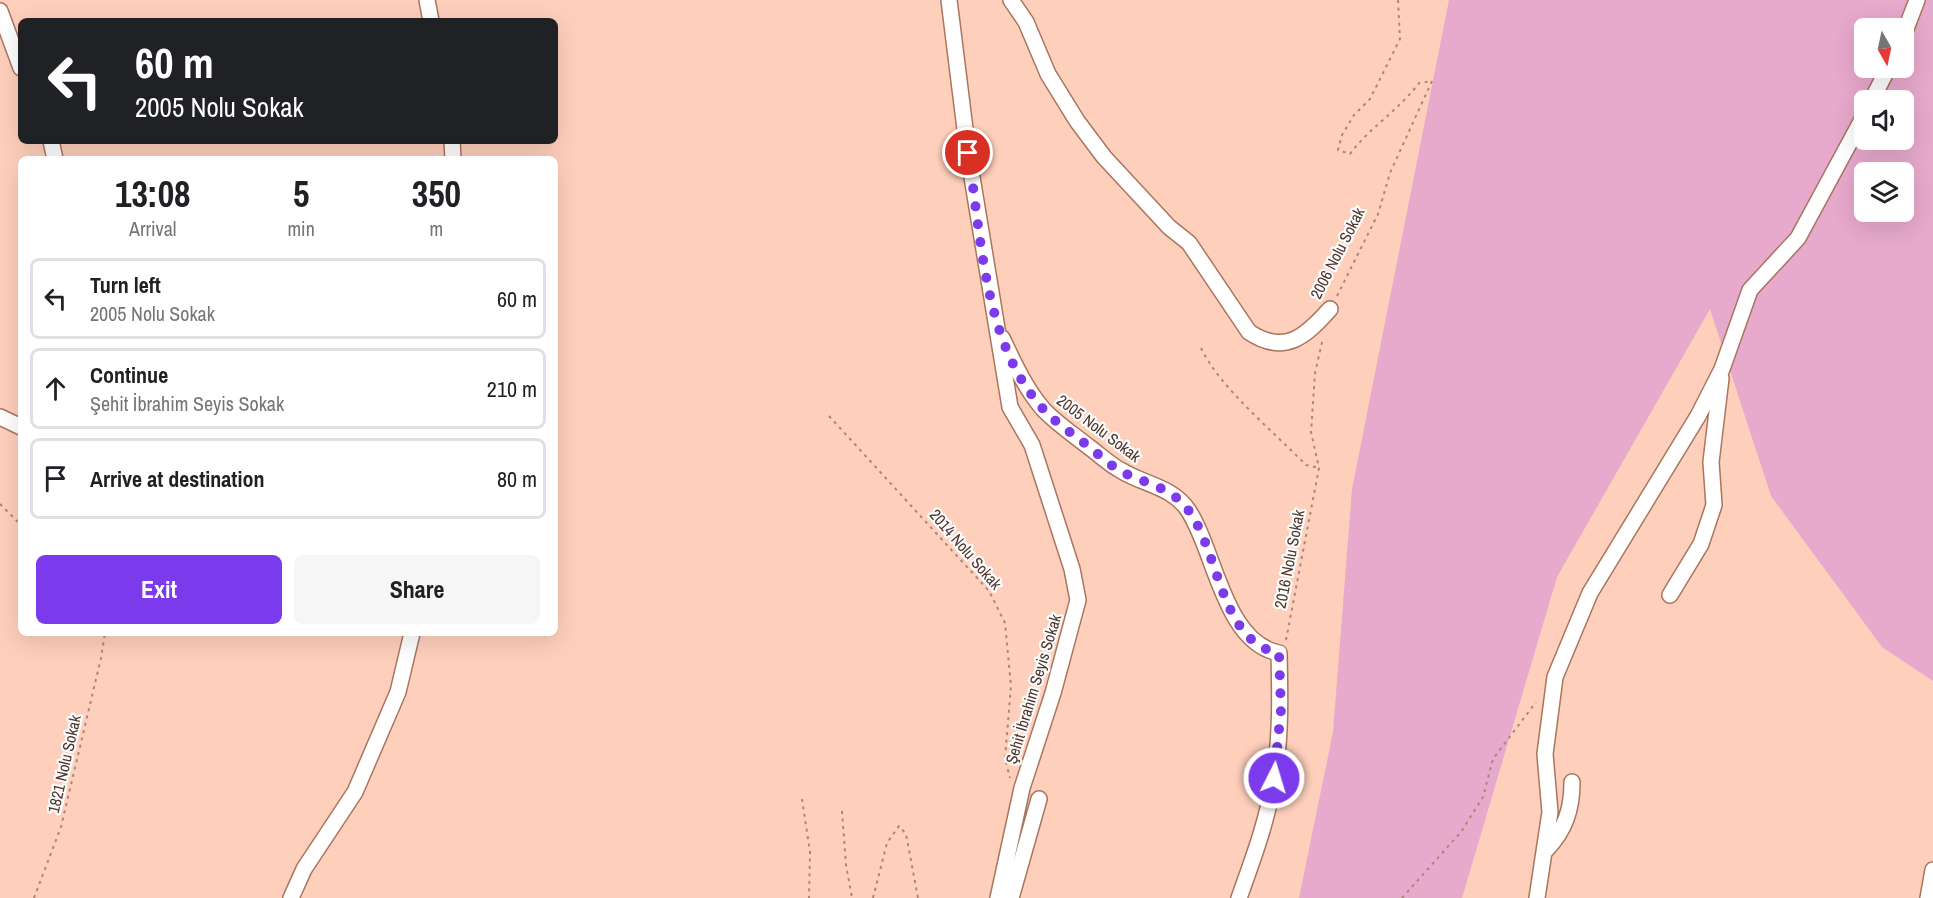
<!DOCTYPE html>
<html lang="en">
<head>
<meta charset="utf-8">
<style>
	:root { --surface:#fff; --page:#f6f6f6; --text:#202124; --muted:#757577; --line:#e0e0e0; --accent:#7c3aed }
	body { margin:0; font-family:"Archivo Narrow",sans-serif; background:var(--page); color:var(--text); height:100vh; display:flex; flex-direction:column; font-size:22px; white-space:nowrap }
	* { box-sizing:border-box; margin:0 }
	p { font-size:20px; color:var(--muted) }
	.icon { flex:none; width:33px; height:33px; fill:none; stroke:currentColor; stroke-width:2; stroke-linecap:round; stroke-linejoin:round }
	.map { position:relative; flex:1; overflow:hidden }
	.drawer { position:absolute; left:18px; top:156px; width:540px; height:480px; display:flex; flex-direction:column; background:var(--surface); border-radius:9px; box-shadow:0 6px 24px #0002 }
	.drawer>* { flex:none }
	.guide { position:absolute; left:18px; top:18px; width:540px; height:126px; border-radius:9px; box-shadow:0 6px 24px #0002; background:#202124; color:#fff; overflow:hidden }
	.needle { width:39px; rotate:171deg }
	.controls { position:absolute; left:1854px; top:18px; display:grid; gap:12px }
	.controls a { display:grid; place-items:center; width:60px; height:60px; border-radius:9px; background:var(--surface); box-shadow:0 6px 24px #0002; font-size:30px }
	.pin { position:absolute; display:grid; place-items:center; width:51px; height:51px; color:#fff; margin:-26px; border:3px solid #fff; border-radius:50%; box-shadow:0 2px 6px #0007 }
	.me { position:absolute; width:66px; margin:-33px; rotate:5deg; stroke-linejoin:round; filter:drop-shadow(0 0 4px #0008) }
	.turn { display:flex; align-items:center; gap:21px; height:126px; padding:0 18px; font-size:27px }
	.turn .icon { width:78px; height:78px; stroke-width:2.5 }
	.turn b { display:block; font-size:42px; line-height:51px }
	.eta { display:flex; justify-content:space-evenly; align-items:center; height:102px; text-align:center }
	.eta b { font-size:36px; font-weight:700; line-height:42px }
	.button { display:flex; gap:12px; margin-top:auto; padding:12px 18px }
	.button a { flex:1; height:69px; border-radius:9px; background:var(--accent); color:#fff; font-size:24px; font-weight:700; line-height:69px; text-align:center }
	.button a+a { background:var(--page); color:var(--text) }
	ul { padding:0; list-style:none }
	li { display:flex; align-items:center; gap:18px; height:81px; margin:0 12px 9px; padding:0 6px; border:3px solid var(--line); border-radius:9px }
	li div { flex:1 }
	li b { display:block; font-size:22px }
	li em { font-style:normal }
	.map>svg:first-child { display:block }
</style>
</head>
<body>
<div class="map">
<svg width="1933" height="898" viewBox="0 0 1933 898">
	<rect width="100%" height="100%" fill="#fecfbb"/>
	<path fill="#e7a9cc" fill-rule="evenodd" d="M 1449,0 L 1933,0 L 1933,681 L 1882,647 L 1771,496 L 1710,309 L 1557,577 L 1462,898 L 1299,898 L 1333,732 L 1352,489 ZM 1864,28 L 1904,28 L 1904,68 L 1864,68 ZM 1864,100 L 1904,100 L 1904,140 L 1864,140 ZM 1864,172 L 1904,172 L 1904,212 L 1864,212 Z"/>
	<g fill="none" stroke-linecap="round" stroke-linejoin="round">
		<defs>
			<path id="street" d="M 427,0 L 431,21
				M 949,0 L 968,153 L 1010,407 L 1032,445 L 1072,569 L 1078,600 L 1053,693 L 1022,788 L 998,898
				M 1011,0 L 1026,22 L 1048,74 L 1077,121 L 1104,157 L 1169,227 L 1189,243 L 1249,332 C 1285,356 1306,336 1330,309
				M 0,11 L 21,68
				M 1904,34 L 1917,0
				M 1872,100 L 1888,68
				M 51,141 L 55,159
				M 452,141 L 453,159
				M 1002,338 C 1014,363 1025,388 1043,409 C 1056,423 1074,435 1089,447 C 1100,455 1110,465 1122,471 C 1143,484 1173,487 1188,510 C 1215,550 1224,643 1279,653 C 1280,694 1281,737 1274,778 C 1268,819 1253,859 1239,898
				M 0,417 L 21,427
				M 1670,595 L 1701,544 L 1714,505 L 1711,462 L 1721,378
				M 1546,850 C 1565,830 1572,810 1572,782
				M 291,898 L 304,869 L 355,792 L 398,692 L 412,633
				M 1011,898 L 1039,799
				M 1537,898 L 1550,812 L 1545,754 L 1555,677 L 1590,593 L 1698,416 L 1722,369 L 1750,290 L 1798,238 L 1864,116
				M 1928,898 L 1933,870"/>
		</defs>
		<use href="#street" stroke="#aa755e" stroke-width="18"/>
		<path stroke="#ac8778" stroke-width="2" stroke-dasharray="3 4.5" stroke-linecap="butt" d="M 1337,296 L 1378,214 L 1390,173 L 1432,81 L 1419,83 C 1399,110 1370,127 1350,154 L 1338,150 L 1342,135 L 1354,115 L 1370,99 L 1400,39 L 1398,0
			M 1201,348 C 1220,388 1274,432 1306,465 L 1319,468
			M 829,416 L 989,591 L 1005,623 L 1011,686 L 1005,758 L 1010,778
			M 0,504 L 21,525
			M 1286,640 L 1319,468 L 1311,432 L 1315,373 L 1323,338
			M 802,799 L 810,852 L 809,898
			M 842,811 L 846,865 L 852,898
			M 34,898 L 61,827 L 101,658 L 105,633
			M 873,898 L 887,843 L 899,826 L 906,834 L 918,898
			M 1402,898 L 1461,832 L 1483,797 L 1493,759 L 1536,702"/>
		<use href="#street" stroke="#fff" stroke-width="15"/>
	</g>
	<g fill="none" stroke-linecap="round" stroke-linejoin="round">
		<path stroke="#7c3aed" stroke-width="10" stroke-dasharray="0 18" d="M 968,153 C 982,237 983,344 1044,410 C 1055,422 1070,432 1083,442 C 1095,451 1108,464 1122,472 C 1144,483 1169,487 1185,506 C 1220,546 1218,642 1279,653 L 1281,710 L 1274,778"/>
	</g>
	<g text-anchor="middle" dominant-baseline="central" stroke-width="4.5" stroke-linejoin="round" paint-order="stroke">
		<g font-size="16" fill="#4d352b" stroke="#fcfcfc">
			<text transform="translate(1337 253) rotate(-63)">2006 Nolu Sokak</text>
			<text transform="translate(1099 428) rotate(37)">2005 Nolu Sokak</text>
			<text transform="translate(966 549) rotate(49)">2014 Nolu Sokak</text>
			<text transform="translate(1289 559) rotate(-79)">2016 Nolu Sokak</text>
			<text transform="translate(1033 689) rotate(-73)">Şehit İbrahim Seyis Sokak</text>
			<text transform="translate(64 764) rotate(-77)">1821 Nolu Sokak</text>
		</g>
	</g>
</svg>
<div class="controls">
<a><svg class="needle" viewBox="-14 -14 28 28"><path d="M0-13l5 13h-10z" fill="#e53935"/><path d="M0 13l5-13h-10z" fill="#757577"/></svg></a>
<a><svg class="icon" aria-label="sound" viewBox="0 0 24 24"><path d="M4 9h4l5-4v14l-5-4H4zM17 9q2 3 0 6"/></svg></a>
<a><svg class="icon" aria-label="layers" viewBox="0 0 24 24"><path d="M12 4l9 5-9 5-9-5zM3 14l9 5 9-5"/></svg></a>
</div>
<div class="pin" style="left:968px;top:153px;background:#d93025"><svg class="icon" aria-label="arrive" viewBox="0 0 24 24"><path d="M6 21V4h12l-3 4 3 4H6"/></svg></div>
<svg class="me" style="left:1274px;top:778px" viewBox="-20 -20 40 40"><circle r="17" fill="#7c3aed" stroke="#fff" stroke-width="3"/><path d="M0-11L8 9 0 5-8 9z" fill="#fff"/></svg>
<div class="guide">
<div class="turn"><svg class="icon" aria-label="left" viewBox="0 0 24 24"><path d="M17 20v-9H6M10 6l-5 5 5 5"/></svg><div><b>60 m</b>2005 Nolu Sokak</div></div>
</div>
<section class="drawer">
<div class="eta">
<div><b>13:08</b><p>Arrival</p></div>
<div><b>5</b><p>min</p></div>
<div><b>350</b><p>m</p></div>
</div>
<ul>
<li><svg class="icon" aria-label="left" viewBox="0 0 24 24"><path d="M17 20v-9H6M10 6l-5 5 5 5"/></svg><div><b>Turn left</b><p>2005 Nolu Sokak</p></div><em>60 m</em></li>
<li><svg class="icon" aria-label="ahead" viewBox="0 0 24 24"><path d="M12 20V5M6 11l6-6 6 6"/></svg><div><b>Continue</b><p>Şehit İbrahim Seyis Sokak</p></div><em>210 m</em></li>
<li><svg class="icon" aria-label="arrive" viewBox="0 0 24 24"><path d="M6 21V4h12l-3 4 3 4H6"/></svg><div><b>Arrive at destination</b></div><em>80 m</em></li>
</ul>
<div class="button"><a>Exit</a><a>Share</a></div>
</section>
</div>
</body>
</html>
